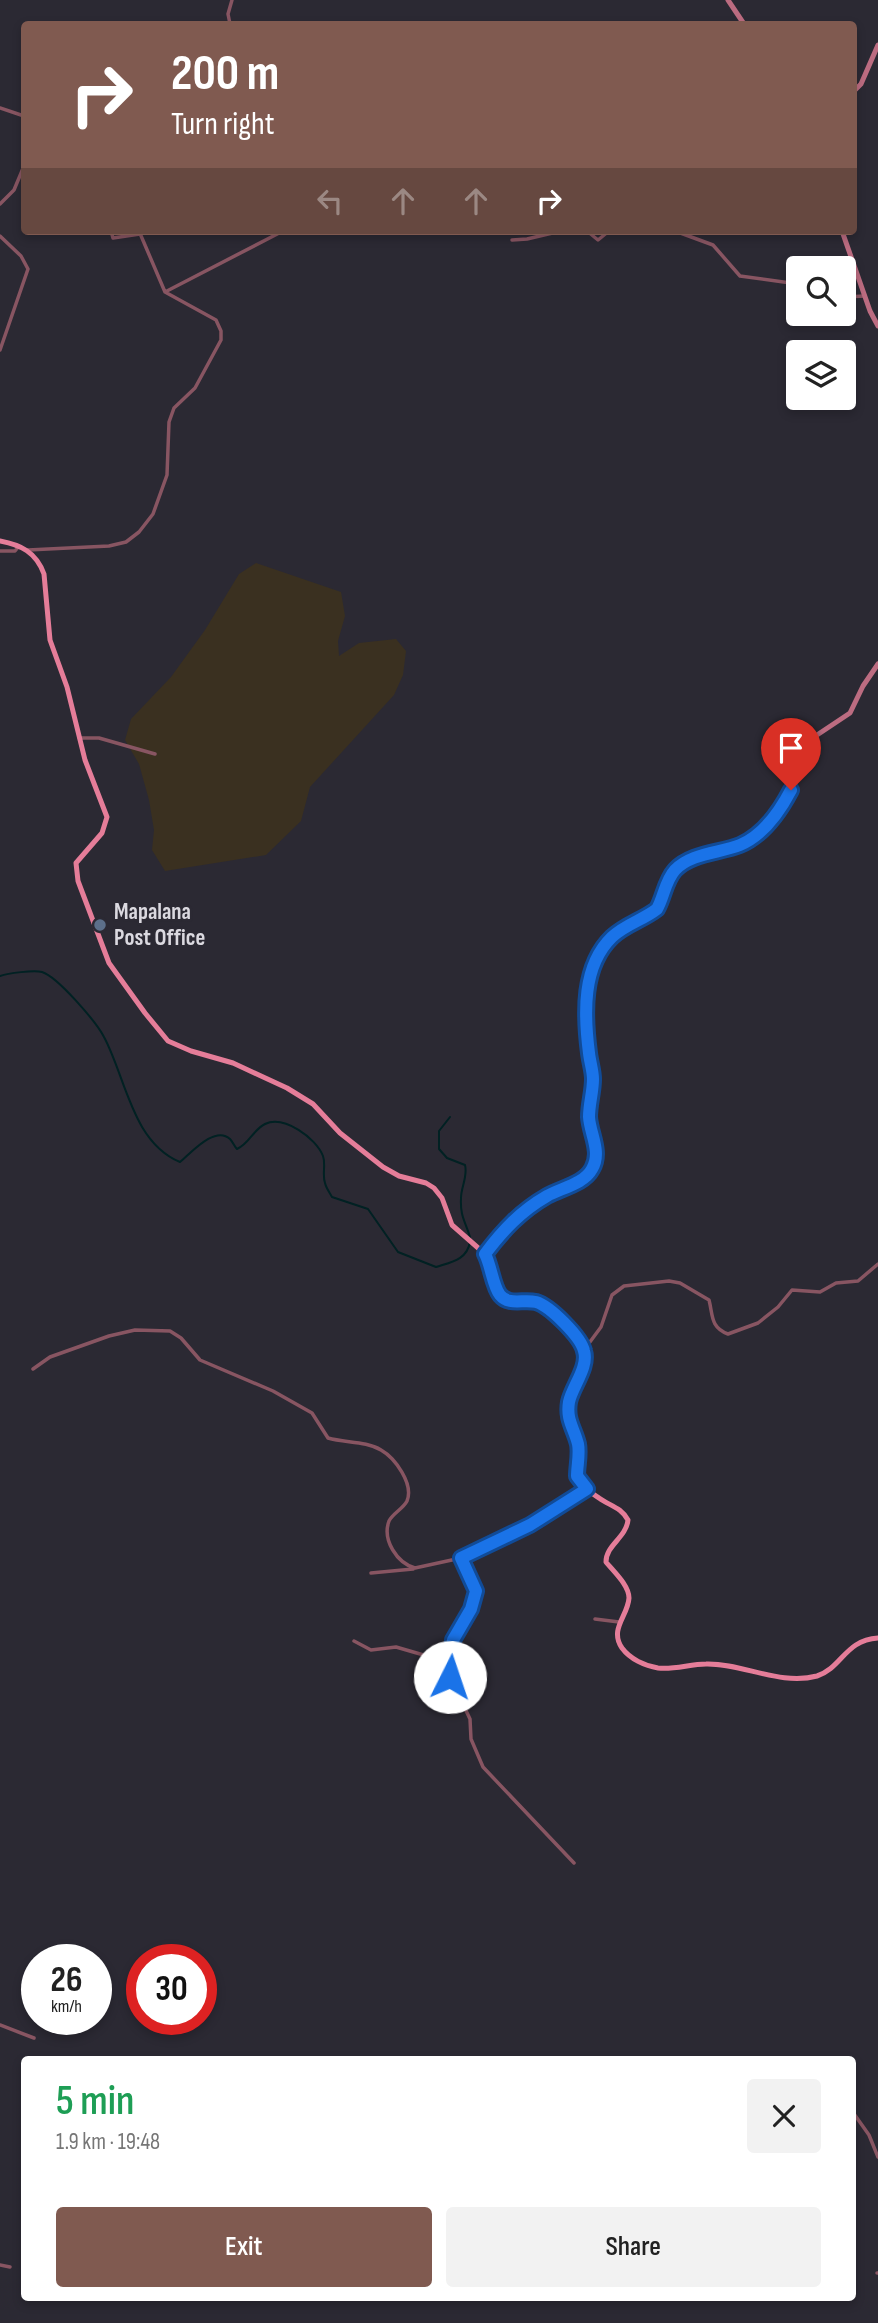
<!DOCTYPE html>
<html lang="en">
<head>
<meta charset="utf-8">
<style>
	:root { --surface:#fff; --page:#f2f2f2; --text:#222; --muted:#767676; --accent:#805a50 }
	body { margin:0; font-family:"Sofia Sans Condensed",sans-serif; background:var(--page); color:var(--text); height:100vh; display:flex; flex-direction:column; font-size:26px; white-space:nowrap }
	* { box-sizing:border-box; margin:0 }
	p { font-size:23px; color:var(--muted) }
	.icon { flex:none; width:38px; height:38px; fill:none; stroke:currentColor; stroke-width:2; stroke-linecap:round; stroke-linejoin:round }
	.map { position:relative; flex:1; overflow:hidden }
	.drawer { position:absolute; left:21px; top:2056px; width:835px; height:245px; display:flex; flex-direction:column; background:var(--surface); border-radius:7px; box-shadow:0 4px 10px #0003 }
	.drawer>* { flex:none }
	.hud { position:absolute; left:21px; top:21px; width:836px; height:214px; border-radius:7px; box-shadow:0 4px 10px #0003; background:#805a50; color:#fff; overflow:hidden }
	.tools { position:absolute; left:786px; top:256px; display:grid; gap:14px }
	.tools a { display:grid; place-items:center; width:70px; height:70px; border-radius:7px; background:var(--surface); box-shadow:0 4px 10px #0003; font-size:35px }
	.speed { position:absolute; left:21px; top:1944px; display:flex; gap:14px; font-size:35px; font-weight:700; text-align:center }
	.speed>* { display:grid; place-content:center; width:91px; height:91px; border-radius:50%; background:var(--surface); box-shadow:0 4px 10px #0003; line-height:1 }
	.speed small { font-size:18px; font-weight:400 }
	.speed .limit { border:10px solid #d22; background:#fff; color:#111 }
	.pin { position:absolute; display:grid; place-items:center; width:60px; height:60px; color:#fff; margin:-72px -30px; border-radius:50% 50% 50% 0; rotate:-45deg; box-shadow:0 0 7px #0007 }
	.pin .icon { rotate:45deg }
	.me { position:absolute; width:77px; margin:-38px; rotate:4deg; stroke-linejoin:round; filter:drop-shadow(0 0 5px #0008) }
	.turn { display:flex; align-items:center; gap:24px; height:147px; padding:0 35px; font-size:32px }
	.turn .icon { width:91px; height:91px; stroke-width:2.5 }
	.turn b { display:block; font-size:49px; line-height:60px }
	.lanes { display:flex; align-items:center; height:66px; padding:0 35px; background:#0003; justify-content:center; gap:35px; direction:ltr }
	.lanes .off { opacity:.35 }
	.round { display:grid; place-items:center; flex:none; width:74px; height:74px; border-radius:7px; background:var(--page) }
	.summary { display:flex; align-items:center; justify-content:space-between; height:119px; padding:0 35px }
	h1 { font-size:42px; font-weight:600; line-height:52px; color:#1e9e55 }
	.primary-button { display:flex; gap:14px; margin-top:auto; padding:14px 35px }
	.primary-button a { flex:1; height:80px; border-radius:7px; background:var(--accent); color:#fff; font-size:28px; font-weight:600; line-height:80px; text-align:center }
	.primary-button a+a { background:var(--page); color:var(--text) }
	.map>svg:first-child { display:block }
</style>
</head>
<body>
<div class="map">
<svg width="878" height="2323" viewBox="0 0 878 2323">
	<rect width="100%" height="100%" fill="#2b2933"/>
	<path fill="#3a3020" d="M 256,563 L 341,592 L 345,616 L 338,641 L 339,656 L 359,643 L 396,639 L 406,651 L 403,675 L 394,695 L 310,787 L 301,821 L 266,855 L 165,871 L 152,850 L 154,830 L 149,800 L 139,764 L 125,740 L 131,719 L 171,677 L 205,630 L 239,574 Z"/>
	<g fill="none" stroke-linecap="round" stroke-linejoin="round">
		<path stroke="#012123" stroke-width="2" d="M 0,976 C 8,973 34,970 42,972 C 58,977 97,1023 104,1037 C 126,1078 132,1142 180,1162 C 191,1153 215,1125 230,1139 C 233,1142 234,1146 237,1149 C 249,1144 253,1130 265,1124 C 284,1115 316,1138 323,1156 C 326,1164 322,1175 325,1183 C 326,1188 330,1193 332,1197 L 368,1209 L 398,1252 L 436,1267 C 451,1262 467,1260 470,1242
			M 450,1117 L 439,1131 L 439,1149 L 447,1158 L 465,1165 C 468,1176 461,1187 461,1198 C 460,1216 465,1221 470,1237"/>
		<path stroke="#885562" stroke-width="3.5" d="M 230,24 L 228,14 L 232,0
			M 0,108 L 24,116
			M 0,204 L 14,190 L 24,166
			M 111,231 L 113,238 L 140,234
			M 587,231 L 598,240 L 609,231
			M 675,231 L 713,245 L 740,276 L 798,284
			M 0,236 L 21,256 L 28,269 L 0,350
			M 512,240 L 527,239 L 561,231
			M 165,292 L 283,231
			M 844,297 L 865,296
			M 28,550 L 109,546 L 126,542 L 139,532 L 153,514 L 167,475 L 169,422 L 174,408 L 195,388 L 221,340 L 221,331 L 216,320 L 165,292 L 139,231
			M 0,551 L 15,551 L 19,546
			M 79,738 L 99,738 L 155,754
			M 584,1350 L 601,1327 L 612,1295 L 624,1286 L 669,1281 L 680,1283 L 709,1300 C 713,1315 710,1327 728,1334 L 758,1323 L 778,1307 L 792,1290 L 820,1292 L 836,1283 L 858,1281 L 878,1264
			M 33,1369 L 50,1357 L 109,1336 L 135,1330 L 170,1331 L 181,1338 L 200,1360 L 273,1391 L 312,1413 L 328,1438 C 345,1443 366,1441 381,1450 C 395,1458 414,1484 407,1501 C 403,1509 393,1513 389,1521 C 382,1540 397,1563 415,1568 L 461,1558 L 508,1537 L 587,1489
			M 461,1558 L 476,1590 L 471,1609 L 453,1640 L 450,1677 L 470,1719 L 471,1739 L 483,1767 L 574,1863
			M 371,1573 L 413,1569
			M 595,1619 L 619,1622
			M 354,1641 L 371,1650 L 396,1647 L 427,1656 L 450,1677
			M 0,2025 L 34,2038
			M 852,2111 L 869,2135 L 878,2157
			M 0,2265 L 10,2267
			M 877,2273 L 878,2273"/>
		<path stroke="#bc6c81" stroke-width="5" d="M 728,0 L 744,24
			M 854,91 L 861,84 L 878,45
			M 842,231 L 870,311 L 878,326
			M 485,1254 C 503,1230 521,1211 547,1196 C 561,1187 590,1182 594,1164 C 599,1147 590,1133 589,1117 C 589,1104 593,1092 593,1080 C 593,1071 590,1062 589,1053 C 584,1014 582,966 612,937 C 626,924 643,920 657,909 L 668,880 L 676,869 L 710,852 L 740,845 L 752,838 L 772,821 L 791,790 L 814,737 L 850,713 L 863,686 L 878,664"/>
		<path stroke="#e57d99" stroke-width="5" d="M 0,541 C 21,545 36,552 44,574 L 50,640 L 67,687 L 85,760 L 107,817 L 102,833 L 76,863 L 78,881 L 109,963 L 145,1013 L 168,1041 L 191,1051 L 233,1063 L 287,1088 L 313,1104 L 340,1133 L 383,1167 L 399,1176 L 426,1183 L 434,1188 L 442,1198 L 452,1225 L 485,1254 L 492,1268 L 495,1286 L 500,1295 L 507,1300 L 534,1301 L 549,1307 L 566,1324 L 584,1350 L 584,1361 L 570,1398 L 568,1413 L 568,1421 L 578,1445 L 577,1477 C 583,1485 590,1493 599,1498 C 610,1506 621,1507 628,1520 C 626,1538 606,1545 606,1562 C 613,1571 629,1585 629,1598 C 628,1616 609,1629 622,1648 C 630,1659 645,1666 658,1668 C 674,1670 690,1664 706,1664 C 742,1663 780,1686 817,1676 C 842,1668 845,1640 878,1638"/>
	</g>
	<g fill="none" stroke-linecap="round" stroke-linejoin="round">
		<defs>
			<path id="route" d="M 450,1677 L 453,1640 L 471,1609 L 476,1591 L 461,1558 L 530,1525 L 587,1489 L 577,1476 C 577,1466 580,1454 578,1444 C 574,1428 566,1420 569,1402 C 572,1387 589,1367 584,1351 C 581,1337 550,1306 536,1302 C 523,1299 509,1306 500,1295 C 493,1287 491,1265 485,1254 C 503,1230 521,1211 547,1196 C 561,1188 584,1184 592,1169 C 602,1152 590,1134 589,1117 C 589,1104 593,1092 593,1079 C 593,1071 590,1062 589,1053 C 584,1014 582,966 612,937 C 626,924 643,920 657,909 C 664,897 665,881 675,870 C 691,853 720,853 740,845 C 764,835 780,811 791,790"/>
		</defs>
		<use href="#route" stroke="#114b97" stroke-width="18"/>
		<use href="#route" stroke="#1a73e8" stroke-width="12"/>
	</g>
	<circle fill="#5c6f8a" stroke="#2b2933" stroke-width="2.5" cx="100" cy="925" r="7"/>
	<g text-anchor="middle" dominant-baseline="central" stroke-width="5" stroke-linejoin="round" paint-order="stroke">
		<g font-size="23" font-weight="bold" fill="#dbd9e0" stroke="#2b2933" text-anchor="start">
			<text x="114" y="912">Mapalana<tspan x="114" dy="26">Post Office</tspan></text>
		</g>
	</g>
</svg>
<div class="tools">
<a><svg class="icon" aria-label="search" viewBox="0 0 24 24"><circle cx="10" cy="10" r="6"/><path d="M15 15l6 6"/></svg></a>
<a><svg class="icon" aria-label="layers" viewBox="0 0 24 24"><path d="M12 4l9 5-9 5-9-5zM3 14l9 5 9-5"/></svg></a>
</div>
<div class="speed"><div>26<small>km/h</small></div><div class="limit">30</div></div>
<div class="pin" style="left:791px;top:790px;background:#d93025"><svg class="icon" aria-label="arrive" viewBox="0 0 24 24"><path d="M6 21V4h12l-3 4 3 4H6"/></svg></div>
<svg class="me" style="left:450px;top:1677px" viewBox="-20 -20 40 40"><circle r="19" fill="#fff"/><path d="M0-13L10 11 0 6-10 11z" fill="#1a73e8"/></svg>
<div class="hud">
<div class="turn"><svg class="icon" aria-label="right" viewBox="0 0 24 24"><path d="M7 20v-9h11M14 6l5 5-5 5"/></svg><div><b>200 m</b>Turn right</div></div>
<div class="lanes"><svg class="icon off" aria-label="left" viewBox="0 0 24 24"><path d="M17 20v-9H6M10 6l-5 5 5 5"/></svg><svg class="icon off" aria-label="ahead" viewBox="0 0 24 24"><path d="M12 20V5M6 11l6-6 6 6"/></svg><svg class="icon off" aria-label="ahead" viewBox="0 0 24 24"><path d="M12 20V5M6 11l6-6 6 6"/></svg><svg class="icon" aria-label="right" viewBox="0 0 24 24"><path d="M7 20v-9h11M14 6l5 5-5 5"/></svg></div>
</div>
<section class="drawer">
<div class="summary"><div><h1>5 min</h1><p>1.9 km · 19:48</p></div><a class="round"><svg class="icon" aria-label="close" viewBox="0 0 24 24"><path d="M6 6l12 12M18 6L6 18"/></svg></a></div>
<div class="primary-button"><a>Exit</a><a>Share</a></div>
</section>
</div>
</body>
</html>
